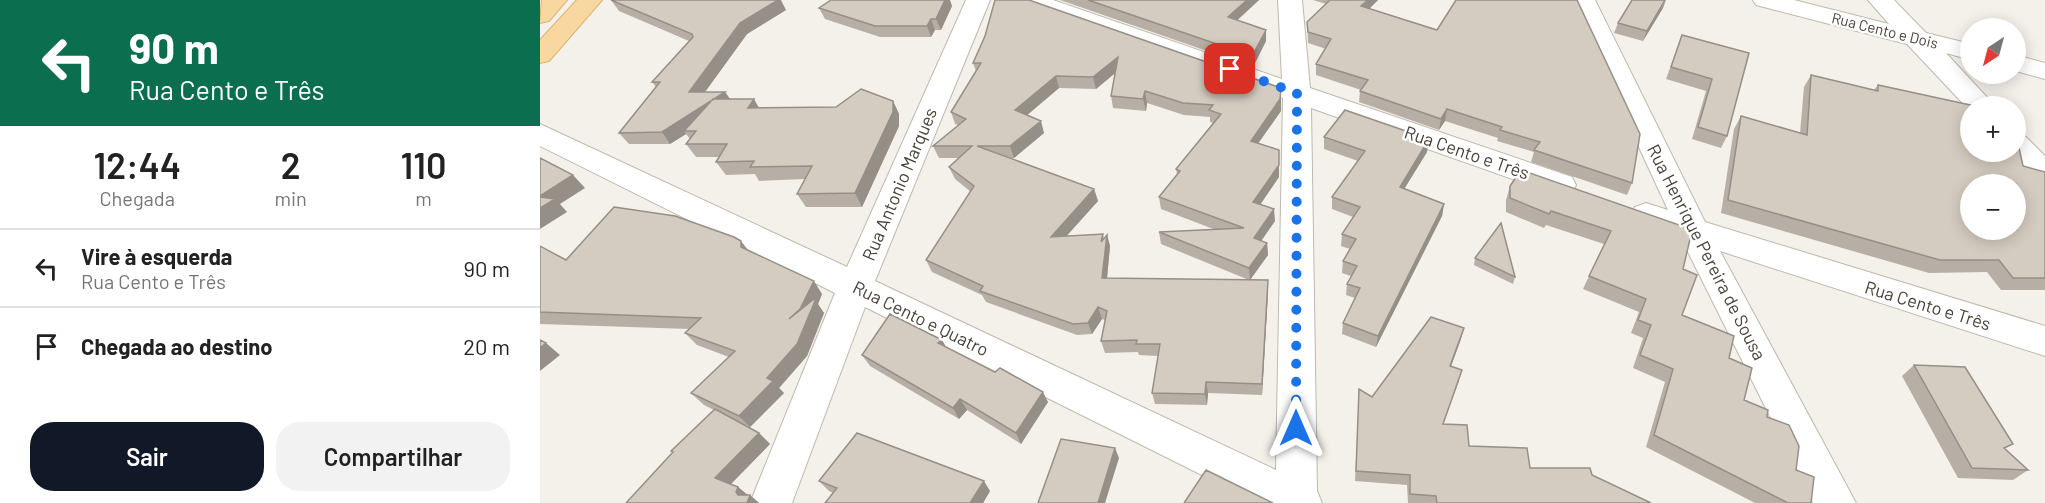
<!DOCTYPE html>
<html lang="pt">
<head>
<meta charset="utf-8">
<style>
	:root { --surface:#fff; --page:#f2f2f2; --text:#222; --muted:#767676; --line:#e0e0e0; --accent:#111827 }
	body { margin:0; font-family:Barlow,sans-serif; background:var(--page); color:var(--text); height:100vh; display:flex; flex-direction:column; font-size:22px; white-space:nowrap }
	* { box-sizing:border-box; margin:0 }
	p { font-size:20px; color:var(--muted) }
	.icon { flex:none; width:33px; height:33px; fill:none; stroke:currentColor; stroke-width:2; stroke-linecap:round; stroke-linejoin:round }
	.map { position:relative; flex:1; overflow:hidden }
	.panel { display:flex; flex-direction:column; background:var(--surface); width:540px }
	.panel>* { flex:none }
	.top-card { background:#0b6e4f; color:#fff; overflow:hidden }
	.needle { width:39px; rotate:216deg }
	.tools { position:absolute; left:1420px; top:18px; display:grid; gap:12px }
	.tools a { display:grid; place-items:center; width:66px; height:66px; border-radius:50%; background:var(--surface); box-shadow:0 3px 15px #0003; font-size:30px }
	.pin { position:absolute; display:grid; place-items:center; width:51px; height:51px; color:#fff; margin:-26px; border-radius:12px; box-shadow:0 3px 9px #0006 }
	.me { position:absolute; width:66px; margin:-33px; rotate:0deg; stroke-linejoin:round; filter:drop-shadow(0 0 4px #0008) }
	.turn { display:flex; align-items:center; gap:21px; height:126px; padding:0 30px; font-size:27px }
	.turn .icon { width:78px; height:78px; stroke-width:2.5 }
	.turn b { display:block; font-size:42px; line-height:51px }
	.eta { display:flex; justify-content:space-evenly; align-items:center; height:102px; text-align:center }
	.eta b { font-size:36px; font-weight:600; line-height:42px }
	.action { display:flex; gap:12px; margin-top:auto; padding:12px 30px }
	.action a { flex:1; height:69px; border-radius:24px; background:var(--accent); color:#fff; font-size:24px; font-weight:600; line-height:69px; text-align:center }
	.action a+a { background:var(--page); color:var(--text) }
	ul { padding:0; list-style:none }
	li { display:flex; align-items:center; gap:18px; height:78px; padding:0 30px; border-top:2px solid var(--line) }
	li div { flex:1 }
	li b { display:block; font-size:22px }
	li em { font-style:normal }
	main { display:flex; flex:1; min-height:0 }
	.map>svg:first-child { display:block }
</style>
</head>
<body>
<main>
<section class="panel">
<div class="top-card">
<div class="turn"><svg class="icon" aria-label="left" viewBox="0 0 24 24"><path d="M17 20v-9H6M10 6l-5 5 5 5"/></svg><div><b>90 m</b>Rua Cento e Três</div></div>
</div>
<div class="eta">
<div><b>12:44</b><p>Chegada</p></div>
<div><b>2</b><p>min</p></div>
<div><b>110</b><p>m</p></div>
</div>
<ul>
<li><svg class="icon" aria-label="left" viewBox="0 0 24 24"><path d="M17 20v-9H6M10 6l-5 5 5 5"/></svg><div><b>Vire à esquerda</b><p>Rua Cento e Três</p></div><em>90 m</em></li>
<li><svg class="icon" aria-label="arrive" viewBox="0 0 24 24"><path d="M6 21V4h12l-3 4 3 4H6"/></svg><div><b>Chegada ao destino</b></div><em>20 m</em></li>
</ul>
<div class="action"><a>Sair</a><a>Compartilhar</a></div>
</section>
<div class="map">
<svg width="1505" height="503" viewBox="0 0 1505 503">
	<rect width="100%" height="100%" fill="#f4f1eb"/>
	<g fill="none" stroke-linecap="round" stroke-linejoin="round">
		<defs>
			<path id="minor" d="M 426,0 L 450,0 L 335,281 L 736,470 L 743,98 L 480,5 L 477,0 L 513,0 L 742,79 L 738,0 L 762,0 L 770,88 L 1032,177 L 1036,185 L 1032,193 L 1021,196 L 771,108 L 777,491 L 782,503 L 718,503 L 325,307 L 252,503 L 210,503 L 295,293 L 0,146 L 0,124 L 307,267 Z
				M 1031,0 L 1055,0 L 1165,222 L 1505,326 L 1505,356 L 1180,251 L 1316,503 L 1273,503 L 1141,238 L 1095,223 L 1090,215 L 1095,207 L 1106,203 L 1128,210 Z
				M 1213,0 L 1254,0 L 1349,24 L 1328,0 L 1354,0 L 1386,33 L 1431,44 L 1431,60 L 1406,53 L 1455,106 L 1431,106 L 1431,112 L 1367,44 L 1216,5 Z
				M 1476,55 L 1505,63 L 1505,79 L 1476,71 Z
				M 1476,134 L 1486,137 L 1505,156 L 1505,186 L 1494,182 L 1466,152 L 1476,152 Z"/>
			<path id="primary" d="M 2,0 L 27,0 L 9,21 L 0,23 Z
				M 37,0 L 62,0 L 9,61 L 0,63 L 0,40 Z"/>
		</defs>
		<use href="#minor" stroke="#bfb8ad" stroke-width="2"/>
		<use href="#primary" stroke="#ddb470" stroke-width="2"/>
		<use href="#minor" fill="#fff" fill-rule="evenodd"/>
		<use href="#primary" fill="#f8d8a0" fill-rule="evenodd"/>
	</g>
	<path fill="#b7afa6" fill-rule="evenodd" d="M 71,0 L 246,10 L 207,34 L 165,92 L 185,92 L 190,99 L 220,108 L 296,107 L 353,101 L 359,114 L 359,126 L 322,207 L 266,207 L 257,194 L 265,179 L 219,181 L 215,174 L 186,175 L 176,162 L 179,157 L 156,157 L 146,144 L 150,139 L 146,134 L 130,144 L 89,144 L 79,133 L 116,87 L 112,82 L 149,41 L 79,11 Z
		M 520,0 L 719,0 L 697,20 L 726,41 L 713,67 Z
		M 773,0 L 838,0 L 829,9 L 1092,183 L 1087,195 L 991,162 L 994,152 L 957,141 L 958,138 L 905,121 L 899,130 L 819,102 L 820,91 L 821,90 L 776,75 L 776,64 L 786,49 L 768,43 L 767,22 L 786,4 Z
		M 412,6 L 401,30 L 395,30 L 391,37 L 340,37 L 285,19 L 279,8 Z
		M 1123,8 L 1103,41 L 1074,33 L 1078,23 Z
		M 1142,35 L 1209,53 L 1187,136 L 1181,148 L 1152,139 L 1166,91 L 1126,79 Z
		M 445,36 L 741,111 L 718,144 L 739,177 L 720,204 L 735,221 L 721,241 L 727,243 L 728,255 L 710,280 L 728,280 L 728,292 L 722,395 L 668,393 L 667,405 L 615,404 L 612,393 L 618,356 L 599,355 L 598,352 L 565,353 L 561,341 L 565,320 L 562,319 L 552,334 L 537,335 L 446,302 L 442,295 L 392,272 L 386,260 L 431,192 L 415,179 L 409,167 L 419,158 L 399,158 L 393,146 L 418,125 L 415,124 L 411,112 L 436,71 L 433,63 ZM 575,73 L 571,96 L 573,108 L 606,111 L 607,103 L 644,115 L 670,117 L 670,122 L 673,123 L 636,169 L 637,175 L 619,197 L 621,209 L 676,230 L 619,232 L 621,244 L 709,280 L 567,278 L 570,246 L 567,235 L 564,239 L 563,234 L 526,236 L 558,201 L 554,189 L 470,158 L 474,158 L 504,133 L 487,115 L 519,88 L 556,89 Z
		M 1271,75 L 1334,90 L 1338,85 L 1483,166 L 1505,172 L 1505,290 L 1461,290 L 1447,272 L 1389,273 L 1181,213 L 1194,129 L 1201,116 L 1260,133 L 1264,87 Z
		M 784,137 L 887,152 L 864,189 L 904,204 L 902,216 L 836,347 L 802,334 L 803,323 L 815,298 L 806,295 L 807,284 L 811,276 L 802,273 L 803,261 L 810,249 L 801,246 L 802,234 L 813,217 L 792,209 L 792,197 L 818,161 L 784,149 Z
		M 981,170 L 1143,269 L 1142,315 L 1189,358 L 1204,400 L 1227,417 L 1256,470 L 1271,503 L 1215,503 L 1106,447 L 1125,382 L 1093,368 L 1103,338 L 1091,333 L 1099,312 L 1043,289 L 1064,244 L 1006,225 L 1004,228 L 966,212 L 966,200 L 970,186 Z
		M 0,246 L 26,260 L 209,251 L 282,294 L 278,304 L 284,313 L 267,356 L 239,388 L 244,393 L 210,427 L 192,419 L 219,433 L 230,444 L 191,484 L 198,487 L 208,495 L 210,495 L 219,503 L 86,503 L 174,410 L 164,405 L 151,393 L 189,357 L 157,345 L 145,333 L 149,329 L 0,324 Z
		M 935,258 L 975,277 L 973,284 L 934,265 Z
		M 921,339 L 911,366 L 919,381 L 903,424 L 929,446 L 990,468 L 1052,475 L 1111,503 L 868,503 L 867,485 L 815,481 L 819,389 L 832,397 Z
		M 402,340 L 406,347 L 508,402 L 481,444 L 427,410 L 419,419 L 330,366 L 322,355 Z
		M 1374,365 L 1466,449 L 1488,470 L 1473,480 L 1418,478 L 1362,376 Z
		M 279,481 L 450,491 L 443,503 L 285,503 L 293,493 L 289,491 Z"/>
	<path fill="#958f87" d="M 238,0 L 241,0 L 246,10 L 207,34 L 157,103 L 149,92 L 200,23 Z
		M 405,0 L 410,0 L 412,6 L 401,30 L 396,19 Z
		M 707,0 L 719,0 L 689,28 L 688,17 Z
		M 828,0 L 838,0 L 821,17 L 821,6 Z
		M 1126,0 L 1123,8 L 1103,41 L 1107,31 Z
		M 391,19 L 395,30 L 391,37 L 387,26 Z
		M 726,30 L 726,41 L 713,67 L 712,56 Z
		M 578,57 L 580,69 L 556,89 L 553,77 Z
		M 516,76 L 519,88 L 479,122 L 475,110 Z
		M 741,88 L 741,111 L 711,153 L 711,141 Z
		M 605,91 L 607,103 L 606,111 L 603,99 Z
		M 185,92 L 193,103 L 144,131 L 146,134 L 130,144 L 122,132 Z
		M 214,99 L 222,113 L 208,108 Z
		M 353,101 L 359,114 L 359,126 L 322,207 L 315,193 Z
		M 907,109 L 905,121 L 899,130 L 901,119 Z
		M 501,121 L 504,133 L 474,158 L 470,146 Z
		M 889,139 L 887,152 L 858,199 L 860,187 Z
		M 739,150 L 739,177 L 714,214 L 713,202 Z
		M 33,175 L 45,188 L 20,204 L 27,212 L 0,229 L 0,196 Z
		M 554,189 L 558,201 L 515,249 L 511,237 Z
		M 904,204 L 902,216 L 836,347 L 838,336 Z
		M 734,209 L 735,221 L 715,250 L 714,238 Z
		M 567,235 L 570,246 L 566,289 L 562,278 Z
		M 201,241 L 211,254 L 201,247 Z
		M 727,243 L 728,255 L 710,280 L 709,268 Z
		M 728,280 L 728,292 L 722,395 L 722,384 Z
		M 274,281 L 282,294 L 278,304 L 284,313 L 267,356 L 239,388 L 244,393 L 210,427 L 199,416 L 249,319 Z
		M 558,307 L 562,319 L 552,334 L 548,323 Z
		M 924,328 L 921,339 L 907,377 L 910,366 Z
		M 402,340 L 408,351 L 398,343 Z
		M 6,343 L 20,355 L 0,371 L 0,348 Z
		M 666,382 L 668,393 L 667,405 L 665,394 Z
		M 503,392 L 508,402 L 481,444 L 476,433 Z
		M 420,399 L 427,410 L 419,419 L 413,408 Z
		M 219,433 L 230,444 L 187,488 L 175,478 Z
		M 575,448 L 579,458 L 565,503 L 558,503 Z
		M 444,481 L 450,491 L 443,503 L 430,503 Z
		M 198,487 L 210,497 L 210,495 L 219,503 L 207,503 L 198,495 L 196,492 Z"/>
	<path fill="#d5ccc1" stroke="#958f87" stroke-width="1.5" fill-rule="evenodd" d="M 71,0 L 238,0 L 200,23 L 149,92 L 185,92 L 122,132 L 79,133 L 120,82 L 112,82 L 153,37 L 152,34 Z
		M 291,0 L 405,0 L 396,19 L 391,19 L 387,26 L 335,26 L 279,8 Z
		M 455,0 L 489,0 L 741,88 L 740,99 L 711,141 L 739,150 L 739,165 L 713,202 L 734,209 L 714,238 L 727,243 L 709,268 L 619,232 L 704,228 L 619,197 L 640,171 L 636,169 L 681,114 L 669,110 L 673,105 L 643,103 L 605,91 L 603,99 L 571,96 L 578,57 L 553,77 L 516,76 L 475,110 L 501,121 L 470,146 L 437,146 L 554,189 L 511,237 L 563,234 L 561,242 L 567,235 L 562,278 L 728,280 L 722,384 L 666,382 L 665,394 L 612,393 L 620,344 L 596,344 L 597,340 L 561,341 L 567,311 L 558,307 L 548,323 L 533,324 L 440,291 L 443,286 L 386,260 L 434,186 L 409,167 L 432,146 L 393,146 L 426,119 L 411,112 L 441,63 L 433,63 L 445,36 Z
		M 548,0 L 707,0 L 688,17 L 726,30 L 712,56 Z
		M 790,0 L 828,0 L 821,6 L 897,30 L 916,0 L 1037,0 L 1100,134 L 1092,183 L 994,150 L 1000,142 L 960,130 L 962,127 L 907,109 L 901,119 L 820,91 L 828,80 L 776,64 L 791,39 L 768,32 L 767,22 Z
		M 1092,0 L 1125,0 L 1107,31 L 1078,23 Z
		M 1142,35 L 1209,53 L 1187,136 L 1158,127 L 1172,79 L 1131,67 Z
		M 1271,75 L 1338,91 L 1338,85 L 1435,106 L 1431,106 L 1431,152 L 1476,152 L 1476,143 L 1478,143 L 1483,166 L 1505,172 L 1505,278 L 1473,278 L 1459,260 L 1400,260 L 1188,200 L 1201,116 L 1267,135 ZM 1431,184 L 1476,184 L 1476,230 L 1431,230 Z
		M 321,89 L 353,101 L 353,112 L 315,193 L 257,194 L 272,166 L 210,167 L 214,161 L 176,162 L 187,144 L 146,144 L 156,131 L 144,131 L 173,99 L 214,99 L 208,108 L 296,107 Z
		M 805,110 L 889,139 L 860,187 L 904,204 L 838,336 L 803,323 L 820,288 L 807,284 L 817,266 L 803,261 L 816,239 L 802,234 L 820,207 L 792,197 L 825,151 L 784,137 Z
		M 0,158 L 33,175 L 0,196 Z
		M 981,170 L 1148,228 L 1151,235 L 1143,269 L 1157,275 L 1142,315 L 1194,336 L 1189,358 L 1212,368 L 1204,400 L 1228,410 L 1227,417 L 1249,425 L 1259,446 L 1256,470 L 1274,477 L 1271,503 L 1248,503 L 1114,435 L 1133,369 L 1100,355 L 1111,325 L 1098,320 L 1106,299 L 1049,276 L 1071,231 L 1011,211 L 1009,214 L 970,198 L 970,186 Z
		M 0,197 L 15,199 L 0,208 Z
		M 74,207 L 135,216 L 194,237 L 201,241 L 201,247 L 274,281 L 260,309 L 249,319 L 274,299 L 275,301 L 257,344 L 227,378 L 233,381 L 199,416 L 151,393 L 195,351 L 145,333 L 161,318 L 0,312 L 0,246 L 26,260 Z
		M 961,223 L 975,277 L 935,258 Z
		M 350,314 L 402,340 L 398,343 L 455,372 L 460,368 L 503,392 L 476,433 L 420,399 L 413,408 L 322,355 Z
		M 891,317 L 924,328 L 910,366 L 922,370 L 903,424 L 927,425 L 929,446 L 987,448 L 990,468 L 1050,468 L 1052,475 L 1111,503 L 897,503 L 896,496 L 870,494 L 870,475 L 816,471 L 819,389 L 832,397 Z
		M 0,340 L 6,343 L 0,348 Z
		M 1374,365 L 1425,367 L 1473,444 L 1464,448 L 1488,470 L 1432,468 Z
		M 175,409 L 219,433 L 175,478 L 198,487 L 196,492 L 198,495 L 210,495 L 207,503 L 86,503 L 133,452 L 131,451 Z
		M 317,433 L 444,481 L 430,503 L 285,503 L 297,488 L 279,481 Z
		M 521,439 L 575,448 L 558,503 L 498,503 Z
		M 666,470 L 733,503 L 644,503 Z"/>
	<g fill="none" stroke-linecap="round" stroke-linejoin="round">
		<path stroke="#1a73e8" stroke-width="10" stroke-dasharray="0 18" d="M 690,69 L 757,93 L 756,428"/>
	</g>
	<g text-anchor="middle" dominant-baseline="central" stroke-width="5" stroke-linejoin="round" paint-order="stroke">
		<g font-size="15" fill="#484139" stroke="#fff">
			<text transform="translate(1345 30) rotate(14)">Rua Cento e Dois</text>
		</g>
		<g font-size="18" fill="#484139" stroke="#fff">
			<text transform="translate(927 152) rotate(19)">Rua Cento e Três</text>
			<text transform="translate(359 184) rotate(-67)">Rua Antonio Marques</text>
			<text transform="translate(1167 252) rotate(63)">Rua Henrique Pereira de Sousa</text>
			<text transform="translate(1388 305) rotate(17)">Rua Cento e Três</text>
			<text transform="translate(381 318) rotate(26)">Rua Cento e Quatro</text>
		</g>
	</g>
</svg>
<div class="tools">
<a><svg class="needle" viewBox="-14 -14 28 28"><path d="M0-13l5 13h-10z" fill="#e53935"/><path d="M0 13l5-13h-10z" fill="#767676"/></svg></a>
<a>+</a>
<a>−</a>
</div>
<div class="pin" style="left:690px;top:69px;background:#d93025"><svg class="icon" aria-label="arrive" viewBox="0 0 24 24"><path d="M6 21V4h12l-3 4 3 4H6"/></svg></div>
<svg class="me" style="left:756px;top:428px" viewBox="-20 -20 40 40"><path d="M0-17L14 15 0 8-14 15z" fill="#1a73e8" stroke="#fff" stroke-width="4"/></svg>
</div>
</main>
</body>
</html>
